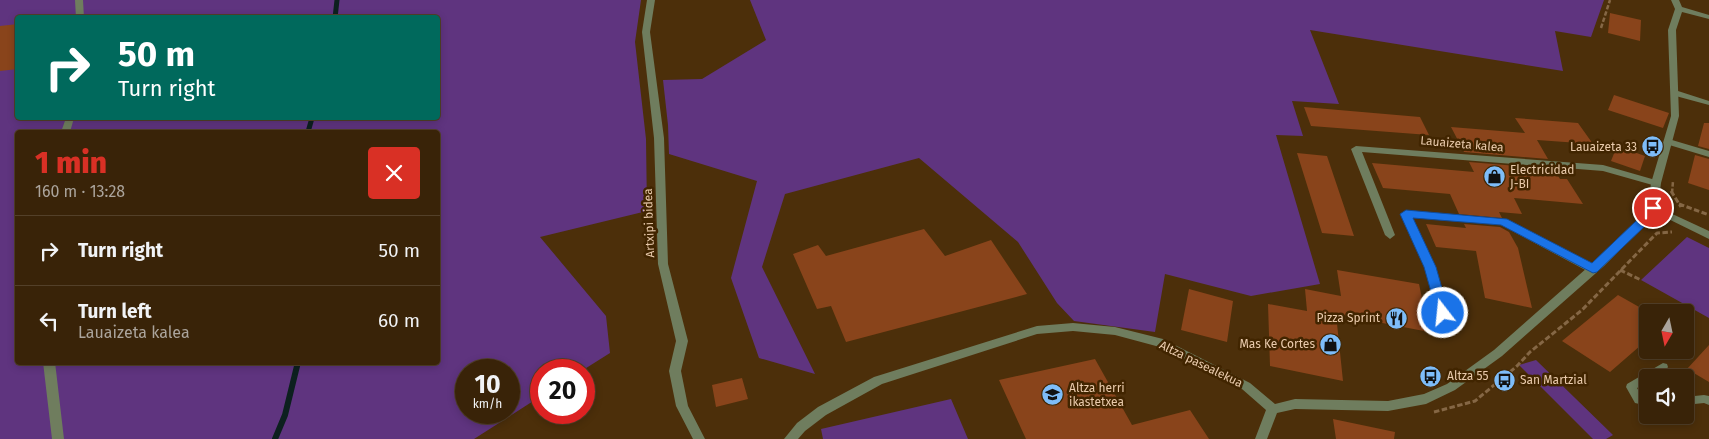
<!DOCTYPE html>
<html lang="en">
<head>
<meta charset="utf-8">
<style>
	:root { --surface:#392308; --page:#442f16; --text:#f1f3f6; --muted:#aba49c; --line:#534029; --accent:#d93025 }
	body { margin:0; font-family:"Fira Sans",sans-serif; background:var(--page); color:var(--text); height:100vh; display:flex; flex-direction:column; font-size:19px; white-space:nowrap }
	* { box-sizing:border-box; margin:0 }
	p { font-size:16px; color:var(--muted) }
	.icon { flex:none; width:28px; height:28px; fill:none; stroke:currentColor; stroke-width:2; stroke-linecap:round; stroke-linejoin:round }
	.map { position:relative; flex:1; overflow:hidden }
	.details { position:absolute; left:15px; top:130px; width:425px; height:235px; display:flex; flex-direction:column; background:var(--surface); border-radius:5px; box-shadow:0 2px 8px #0003,0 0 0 1px var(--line) }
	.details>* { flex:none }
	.hud { position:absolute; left:15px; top:15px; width:425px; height:105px; border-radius:5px; box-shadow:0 2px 8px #0003,0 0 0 1px var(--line); background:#00695c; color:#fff; overflow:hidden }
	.needle { width:32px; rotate:189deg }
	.buttons { position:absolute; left:1639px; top:304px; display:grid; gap:10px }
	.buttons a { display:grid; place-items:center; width:55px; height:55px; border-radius:5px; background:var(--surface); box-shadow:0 2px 8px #0003,0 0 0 1px var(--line); font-size:25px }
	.speed { position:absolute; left:455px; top:359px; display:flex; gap:10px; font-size:25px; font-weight:700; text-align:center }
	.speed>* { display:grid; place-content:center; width:65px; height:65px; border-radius:50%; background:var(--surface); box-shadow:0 2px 8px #0003,0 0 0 1px var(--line); line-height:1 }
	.speed small { font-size:12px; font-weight:400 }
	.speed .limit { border:8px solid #d22; background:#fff; color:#111 }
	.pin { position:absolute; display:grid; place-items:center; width:42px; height:42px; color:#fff; margin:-21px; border:2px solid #fff; border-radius:50%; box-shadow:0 1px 5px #0007 }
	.me { position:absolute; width:55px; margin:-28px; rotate:344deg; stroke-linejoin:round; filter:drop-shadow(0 0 4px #0008) }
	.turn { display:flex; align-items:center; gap:18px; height:105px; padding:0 20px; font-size:22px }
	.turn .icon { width:65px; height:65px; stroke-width:2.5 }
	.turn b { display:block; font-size:35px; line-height:42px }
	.round { display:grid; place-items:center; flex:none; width:52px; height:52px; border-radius:5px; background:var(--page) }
	.overview { display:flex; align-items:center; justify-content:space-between; height:85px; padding:0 20px }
	h1 { font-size:30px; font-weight:800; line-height:38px; color:var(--accent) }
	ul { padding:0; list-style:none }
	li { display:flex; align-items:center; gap:15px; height:70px; padding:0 20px; border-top:1px solid var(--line) }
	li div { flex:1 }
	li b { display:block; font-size:19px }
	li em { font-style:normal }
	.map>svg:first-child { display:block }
</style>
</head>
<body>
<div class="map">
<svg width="1709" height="439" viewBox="0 0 1709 439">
	<rect width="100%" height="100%" fill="#4c2f0a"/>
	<path fill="#5f347f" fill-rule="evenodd" d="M 0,0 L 641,0 L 635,42 L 646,139 L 647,211 L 540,237 L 606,316 L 610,353 L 583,370 L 541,370 L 541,396 L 474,439 L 0,439 ZM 18,18 L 438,18 L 438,118 L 18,118 ZM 18,132 L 438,132 L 438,362 L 18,362 ZM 466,370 L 509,370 L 509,412 L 466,412 Z
		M 750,0 L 1604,0 L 1591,37 L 1555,31 L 1563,71 L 1310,30 L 1339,104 L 1292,101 L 1303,136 L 1276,135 L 1320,284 L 1251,296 L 1165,274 L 1155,332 L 1074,321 L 1057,303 L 1018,242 L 919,158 L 785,194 L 762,267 L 815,374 L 759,358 L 731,278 L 757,181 L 669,154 L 668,125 L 663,80 L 702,79 L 766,40 Z
		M 1687,237 L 1709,248 L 1709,318 L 1641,280 Z
		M 1536,360 L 1613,435 L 1606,439 L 1593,439 L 1519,365 Z
		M 951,399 L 968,439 L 823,439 L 821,429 Z"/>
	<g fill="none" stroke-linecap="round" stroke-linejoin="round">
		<path stroke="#0d201f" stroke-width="5" d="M 335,18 L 337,0
			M 308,132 L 312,118"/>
		<path stroke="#0d201f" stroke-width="6" d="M 275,439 L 285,415 L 298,362"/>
	</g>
	<path fill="#89441b" d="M 1610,13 L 1641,20 L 1640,41 L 1608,33 Z
		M 18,24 L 18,69 L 0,71 L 0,26 Z
		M 1614,95 L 1669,113 L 1663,128 L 1608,110 Z
		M 1304,107 L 1420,117 L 1429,135 L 1311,126 Z
		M 1515,118 L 1578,123 L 1593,144 L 1537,140 L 1548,159 L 1464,152 L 1451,127 L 1525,133 Z
		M 1704,123 L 1709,123 L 1709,149 L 1698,146 Z
		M 1617,146 L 1645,156 L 1640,171 L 1611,161 Z
		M 1297,153 L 1327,156 L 1354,236 L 1322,233 Z
		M 1695,155 L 1709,159 L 1709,190 L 1688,183 Z
		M 1469,162 L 1554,169 L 1560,179 L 1567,179 L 1583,204 L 1514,198 L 1522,214 L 1499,212 L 1502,218 L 1459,214 L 1450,194 L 1383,188 L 1372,163 L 1474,172 Z
		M 1426,224 L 1466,228 L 1464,224 L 1500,227 L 1509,232 L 1518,248 L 1532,308 L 1485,298 L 1476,251 L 1436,247 Z
		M 924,229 L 945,256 L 991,240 L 1027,294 L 846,342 L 831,306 L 817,309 L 793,254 L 818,245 L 826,256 Z
		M 1337,270 L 1419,284 L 1429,332 L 1336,314 L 1343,381 L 1270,366 L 1268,304 L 1307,311 L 1305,289 L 1341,296 Z
		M 1189,289 L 1233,301 L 1227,342 L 1181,330 Z
		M 1618,295 L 1648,312 L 1648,339 L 1610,372 L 1562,341 Z
		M 1709,345 L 1709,382 L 1687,369 Z
		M 1095,359 L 1132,425 L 1190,410 L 1209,439 L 1026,439 L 999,380 Z
		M 742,378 L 748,399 L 716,407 L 712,385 Z
		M 1333,419 L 1395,432 L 1394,439 L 1336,439 Z"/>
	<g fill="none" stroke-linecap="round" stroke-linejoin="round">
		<path stroke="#856745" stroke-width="2.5" stroke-dasharray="4.5 2" stroke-linecap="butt" d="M 1601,28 L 1610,0
			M 1672,193 L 1673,181"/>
		<path stroke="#856745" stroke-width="3" stroke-dasharray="5.5 2.5" stroke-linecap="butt" d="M 1671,191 L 1681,207
			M 1679,204 L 1709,215
			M 1620,270 L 1641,280
			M 1434,412 L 1475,401 L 1517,366 L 1530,352 L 1582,310 L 1657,233 L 1672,232"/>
		<path fill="#6f7d5e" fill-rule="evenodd" d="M 1672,91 L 1678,91 L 1709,101 L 1709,105 L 1672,95 L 1671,93 Z
			M 1666,140 L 1672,140 L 1709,151 L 1709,157 L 1666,144 L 1665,142 Z
			M 1406,211 L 1410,214 L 1435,267 L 1448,313 L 1446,316 L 1440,316 L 1438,313 L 1425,267 L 1402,214 Z
			M 1663,363 L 1667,364 L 1668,367 C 1664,374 1655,378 1648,378 L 1648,382 L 1637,388 L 1642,396 L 1648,398 L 1648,406 L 1635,403 L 1626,387 L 1627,384 Z
			M 1704,395 L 1709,396 L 1709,405 L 1704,403 L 1685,405 L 1685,397 Z"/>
		<path fill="#6f7d5e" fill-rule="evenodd" d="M 75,0 L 83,0 L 84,18 L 76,18 Z
			M 647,0 L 655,0 L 650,32 L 664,138 L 668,264 L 688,341 L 681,371 L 688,406 L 705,439 L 693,439 L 676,406 L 669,371 L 676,341 L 658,264 L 654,138 L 642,32 Z
			M 66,118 L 74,118 L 70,132 L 61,132 Z
			M 1356,146 L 1603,165 L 1659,181 L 1661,183 L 1656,186 L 1603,171 L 1362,152 L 1395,235 L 1390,239 L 1385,235 L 1351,149 Z
			M 1653,205 L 1709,231 L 1709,239 L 1650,210 L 1648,208 Z
			M 1406,211 L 1507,220 L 1597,266 L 1598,269 L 1597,272 L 1589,272 L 1501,225 L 1402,216 L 1401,214 Z
			M 43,362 L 55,362 L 64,439 L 52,439 Z"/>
		<path fill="#6f7d5e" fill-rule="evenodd" d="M 1671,0 L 1679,0 L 1682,7 L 1709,15 L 1709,19 L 1682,12 L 1676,30 L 1679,116 L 1661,183 L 1658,208 L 1645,225 L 1604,266 L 1502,356 L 1455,390 L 1426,404 L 1388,411 L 1295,409 L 1277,413 L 1267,439 L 1255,439 L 1266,410 L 1242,389 L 1156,346 L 1115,335 L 1073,331 L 1037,334 L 882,384 L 826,415 L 805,431 L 798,439 L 784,439 L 797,423 L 818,407 L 874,377 L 1037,326 L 1073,323 L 1115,327 L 1163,339 L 1250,383 L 1275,404 L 1295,399 L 1388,401 L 1424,394 L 1447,384 L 1494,350 L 1596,260 L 1637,221 L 1648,207 L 1651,183 L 1671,116 L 1668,30 L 1675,9 Z"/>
	</g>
	<path fill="#1a73e8" stroke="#114b97" d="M 1653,204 L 1659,208 L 1645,226 L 1597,272 L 1593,273 L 1501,225 L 1413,218 L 1436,267 L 1449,313 L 1448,316 L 1439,316 L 1437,313 L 1424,267 L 1400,214 L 1406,210 L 1507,219 L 1592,263 L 1637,220 L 1649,205 Z"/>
	<defs>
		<symbol id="bus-disc" viewBox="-11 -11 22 22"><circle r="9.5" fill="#7ebdf9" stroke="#412500"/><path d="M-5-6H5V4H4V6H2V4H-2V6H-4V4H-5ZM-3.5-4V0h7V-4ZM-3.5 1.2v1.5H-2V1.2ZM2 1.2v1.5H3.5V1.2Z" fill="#111"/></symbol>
		<symbol id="shop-disc" viewBox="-11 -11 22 22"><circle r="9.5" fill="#7ebdf9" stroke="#412500"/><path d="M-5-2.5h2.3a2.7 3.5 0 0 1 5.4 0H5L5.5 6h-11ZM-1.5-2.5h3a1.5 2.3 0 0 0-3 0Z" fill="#111"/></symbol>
		<symbol id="restaurant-disc" viewBox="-11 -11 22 22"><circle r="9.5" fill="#7ebdf9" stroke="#412500"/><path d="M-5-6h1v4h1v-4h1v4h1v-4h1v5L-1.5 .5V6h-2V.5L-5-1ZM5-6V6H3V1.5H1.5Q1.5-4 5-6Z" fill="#111"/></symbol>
		<symbol id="school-disc" viewBox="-11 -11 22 22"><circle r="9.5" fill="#7ebdf9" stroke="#412500"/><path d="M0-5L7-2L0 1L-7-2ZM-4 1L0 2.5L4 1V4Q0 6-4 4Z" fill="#111"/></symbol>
	</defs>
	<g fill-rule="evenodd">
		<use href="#bus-disc" x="1640" y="134" width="25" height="25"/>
		<use href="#shop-disc" x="1482" y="164" width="25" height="25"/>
		<use href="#restaurant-disc" x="1384" y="306" width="25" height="25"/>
		<use href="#shop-disc" x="1318" y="332" width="25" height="25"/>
		<use href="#bus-disc" x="1418" y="364" width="25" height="25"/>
		<use href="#bus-disc" x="1492" y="368" width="25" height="25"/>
		<use href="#school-disc" x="1040" y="382" width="25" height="25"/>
	</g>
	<g text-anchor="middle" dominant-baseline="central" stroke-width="5" stroke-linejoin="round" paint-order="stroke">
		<g font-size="12" fill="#eacbac" stroke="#412500">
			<text transform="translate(1462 144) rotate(5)">Lauaizeta kalea</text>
			<text transform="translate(649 223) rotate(-92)">Artxipi bidea</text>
			<text transform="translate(1201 364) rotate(26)">Altza pasealekua</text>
		</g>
		<g font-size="12" fill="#eacbac" stroke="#412500" text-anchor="start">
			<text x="1637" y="147" text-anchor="end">Lauaizeta 33</text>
			<text x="1510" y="170">Electricidad<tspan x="1510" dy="14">J-BI</tspan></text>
			<text x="1380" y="318" text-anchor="end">Pizza Sprint</text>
			<text x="1315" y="344" text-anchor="end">Mas Ke Cortes</text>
			<text x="1447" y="376">Altza 55</text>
			<text x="1520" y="380">San Martzial</text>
			<text x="1069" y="388">Altza herri<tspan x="1069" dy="14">ikastetxea</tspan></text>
		</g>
	</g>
</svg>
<div class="buttons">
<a><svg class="needle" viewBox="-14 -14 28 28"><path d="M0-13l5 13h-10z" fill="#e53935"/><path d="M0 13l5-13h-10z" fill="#aba49c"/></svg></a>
<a><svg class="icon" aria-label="sound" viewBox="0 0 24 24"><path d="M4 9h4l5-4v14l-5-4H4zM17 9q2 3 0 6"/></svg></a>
</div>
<div class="speed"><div>10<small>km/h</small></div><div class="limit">20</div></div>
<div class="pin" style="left:1653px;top:208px;background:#d93025"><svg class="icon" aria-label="arrive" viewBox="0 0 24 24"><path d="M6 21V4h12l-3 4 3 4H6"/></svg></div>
<svg class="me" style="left:1443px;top:313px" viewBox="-20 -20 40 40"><circle r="17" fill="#1a73e8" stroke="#fff" stroke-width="3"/><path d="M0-11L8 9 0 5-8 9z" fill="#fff"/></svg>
<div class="hud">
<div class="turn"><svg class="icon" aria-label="right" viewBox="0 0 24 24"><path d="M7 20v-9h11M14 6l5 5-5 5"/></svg><div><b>50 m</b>Turn right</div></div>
</div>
<section class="details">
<div class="overview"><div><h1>1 min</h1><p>160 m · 13:28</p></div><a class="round" style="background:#d93025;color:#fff"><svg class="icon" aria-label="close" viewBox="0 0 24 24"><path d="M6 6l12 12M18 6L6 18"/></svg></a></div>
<ul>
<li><svg class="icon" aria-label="right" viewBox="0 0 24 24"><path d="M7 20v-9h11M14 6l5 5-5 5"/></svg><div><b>Turn right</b></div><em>50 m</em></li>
<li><svg class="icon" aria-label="left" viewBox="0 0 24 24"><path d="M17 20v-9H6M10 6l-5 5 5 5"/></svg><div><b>Turn left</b><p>Lauaizeta kalea</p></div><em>60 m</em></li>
</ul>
</section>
</div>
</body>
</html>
